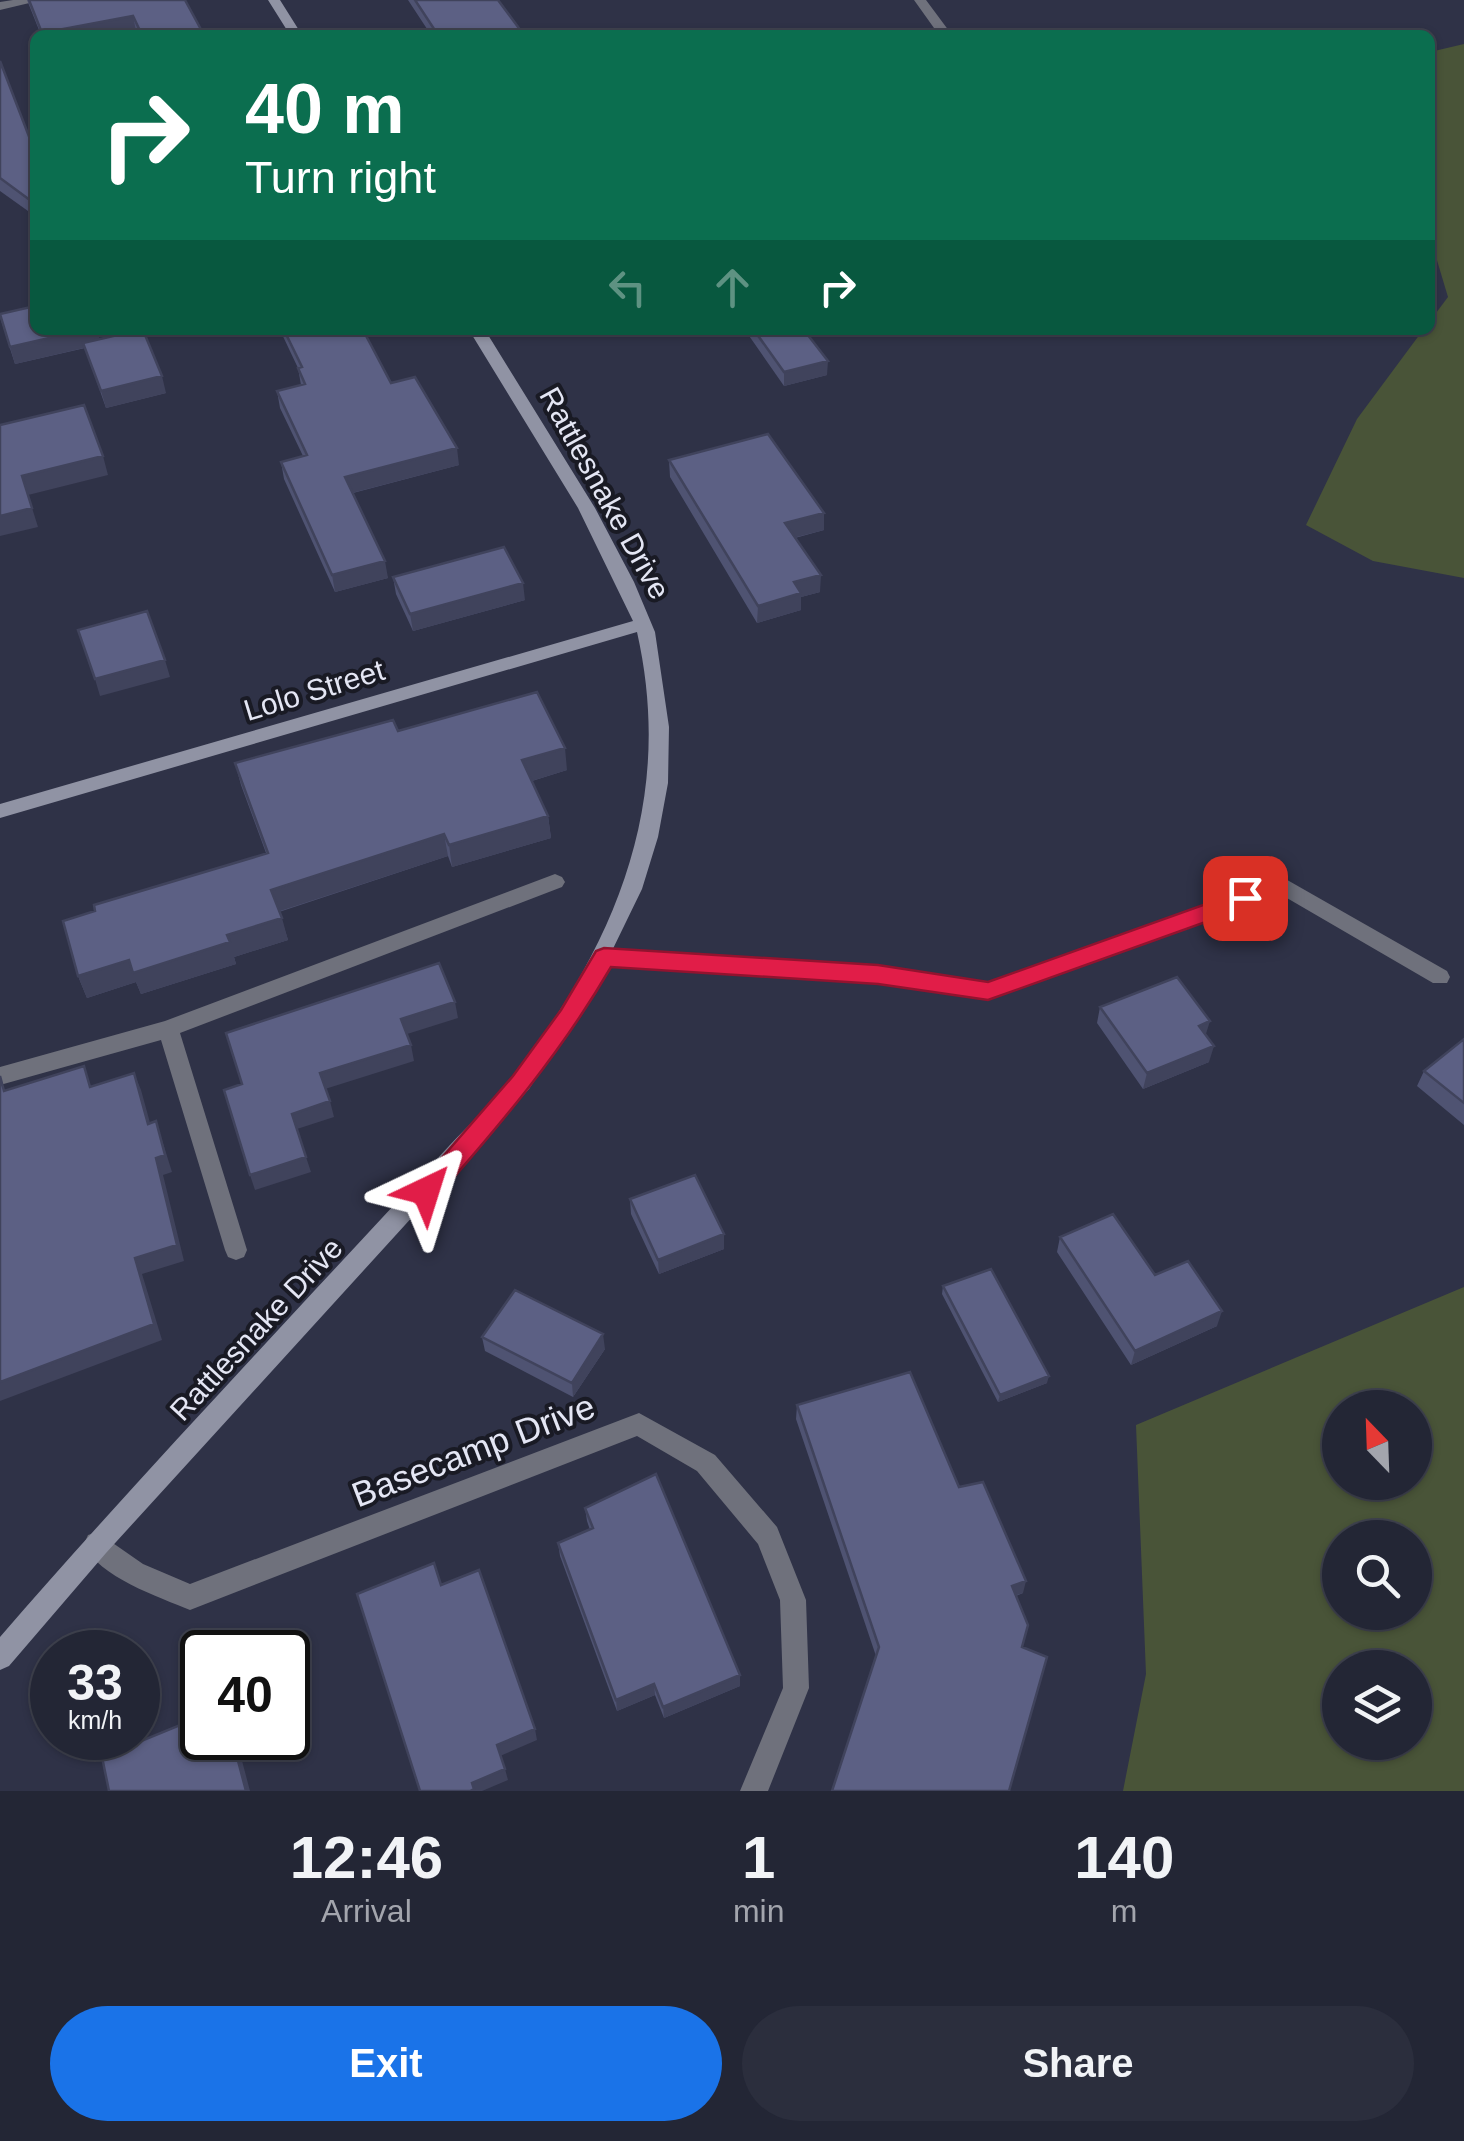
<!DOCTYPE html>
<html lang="en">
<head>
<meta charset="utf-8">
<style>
	:root { --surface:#232635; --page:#2b2e3d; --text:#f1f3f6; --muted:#a3a5ad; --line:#404350; --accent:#1a73e8 }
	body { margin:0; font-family:Helvetica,sans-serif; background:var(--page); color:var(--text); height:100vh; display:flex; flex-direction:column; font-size:38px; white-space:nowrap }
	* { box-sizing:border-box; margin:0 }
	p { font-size:32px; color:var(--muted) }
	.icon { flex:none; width:55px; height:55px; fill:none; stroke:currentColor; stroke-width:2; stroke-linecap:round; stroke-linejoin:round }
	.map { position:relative; height:1791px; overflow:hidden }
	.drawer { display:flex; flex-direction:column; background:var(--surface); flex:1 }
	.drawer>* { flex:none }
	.hud { position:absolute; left:30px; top:30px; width:1405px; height:305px; border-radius:15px; box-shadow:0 2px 8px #0004,0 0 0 2px var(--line); background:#0b6e4f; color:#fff; overflow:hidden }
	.needle { width:65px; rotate:337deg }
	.buttons { position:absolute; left:1322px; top:1390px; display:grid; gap:20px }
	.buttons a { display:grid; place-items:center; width:110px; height:110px; border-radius:50%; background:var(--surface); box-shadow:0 2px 8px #0004,0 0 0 2px var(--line); font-size:50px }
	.speed { position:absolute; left:30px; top:1630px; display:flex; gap:20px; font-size:50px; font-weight:700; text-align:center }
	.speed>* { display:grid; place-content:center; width:130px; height:130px; border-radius:50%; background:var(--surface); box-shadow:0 2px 8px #0004,0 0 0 2px var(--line); line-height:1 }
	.speed small { font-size:25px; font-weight:400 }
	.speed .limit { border:5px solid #111; border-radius:15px; background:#fff; color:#111 }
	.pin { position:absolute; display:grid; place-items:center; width:85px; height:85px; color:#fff; margin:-42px; border-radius:20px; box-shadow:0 5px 15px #0006 }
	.me { position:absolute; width:110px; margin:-55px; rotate:41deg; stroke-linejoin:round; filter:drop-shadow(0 0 8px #0008) }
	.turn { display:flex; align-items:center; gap:35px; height:210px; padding:0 50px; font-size:45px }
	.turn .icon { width:130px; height:130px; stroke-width:2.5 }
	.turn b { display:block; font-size:70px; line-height:85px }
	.lanes { display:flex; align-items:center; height:95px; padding:0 50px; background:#0003; justify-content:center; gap:50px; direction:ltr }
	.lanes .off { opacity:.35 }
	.eta { display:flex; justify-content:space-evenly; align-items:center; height:170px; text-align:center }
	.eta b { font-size:60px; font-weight:700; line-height:70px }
	.primary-button { display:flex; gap:20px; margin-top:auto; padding:20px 50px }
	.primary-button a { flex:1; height:115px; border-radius:60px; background:var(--accent); color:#fff; font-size:40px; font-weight:700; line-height:115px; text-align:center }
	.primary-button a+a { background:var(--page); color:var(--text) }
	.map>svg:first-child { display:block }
</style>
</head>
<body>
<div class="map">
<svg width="1464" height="1791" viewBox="0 0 1464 1791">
	<rect width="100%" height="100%" fill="#2f3247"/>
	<path fill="#495438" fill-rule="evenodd" d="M 1464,44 L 1464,578 L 1373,561 L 1306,525 L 1357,419 L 1423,330 L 1430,330 L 1430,321 L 1448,297 L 1430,237 L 1430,52 Z
		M 1464,1287 L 1464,1791 L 1123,1791 L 1146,1674 L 1136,1425 ZM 1340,1408 L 1415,1408 L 1415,1482 L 1340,1482 ZM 1340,1538 L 1415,1538 L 1415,1612 L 1340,1612 ZM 1340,1668 L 1415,1668 L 1415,1742 L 1340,1742 Z"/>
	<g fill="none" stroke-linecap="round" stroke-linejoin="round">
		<path fill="#6f717c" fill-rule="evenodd" d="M 555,874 L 562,877 L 565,882 L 562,887 L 180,1033 L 247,1250 L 244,1257 L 236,1260 L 228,1257 L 225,1250 L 161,1040 L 0,1085 L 0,1067 L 165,1021 Z
			M 1282,877 L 1447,971 L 1450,977 L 1447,983 L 1433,983 L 1280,894 L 988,999 L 878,983 L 604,965 L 597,963 L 594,957 L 597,951 L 604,949 L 878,967 L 988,983 Z"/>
		<path fill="#6f717c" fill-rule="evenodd" d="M 13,0 L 42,0 L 0,10 L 0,2 Z
			M 914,0 L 926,0 L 952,35 L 939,35 Z
			M 639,1413 L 715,1455 L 777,1527 L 806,1600 L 809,1688 L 768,1791 L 740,1791 L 783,1688 L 780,1600 L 758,1544 L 697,1471 L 637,1436 L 190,1610 C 159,1597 98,1577 84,1544 L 88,1535 L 97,1532 L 143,1564 L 190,1584 Z"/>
		<path fill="#9093a4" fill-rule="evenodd" d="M 268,0 L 280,0 L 302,35 L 290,35 Z
			M 469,330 L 485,330 L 595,508 L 634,582 L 655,632 L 669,727 L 668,783 L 658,837 L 642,889 L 590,996 L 529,1089 L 106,1553 L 9,1666 L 0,1670 L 0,1637 C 102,1519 209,1405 315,1290 C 360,1242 404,1194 449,1146 C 471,1123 496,1100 515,1074 C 617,941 675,800 637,632 L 0,818 L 0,804 L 633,621 L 578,508 Z"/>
	</g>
	<path fill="#4f5372" d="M 27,0 L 185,0 L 204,35 L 138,35 L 136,31 L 117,35 L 41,35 Z
		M 408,0 L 498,0 L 524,35 L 431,35 Z
		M 0,61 L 35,152 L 35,216 L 0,191 Z
		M 0,317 L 100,339 L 166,393 L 106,408 L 85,348 L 15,364 Z
		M 280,330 L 363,330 L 391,383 L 459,465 L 353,493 L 388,578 L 335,592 L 284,479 L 281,462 L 303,456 L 280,408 L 277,391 L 301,385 L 298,368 Z
		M 745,330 L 804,330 L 827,375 L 784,386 Z
		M 669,460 L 824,530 L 795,538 L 820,592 L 801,597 L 801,610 L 757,623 L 670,477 Z
		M 393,577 L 525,600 L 413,631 L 396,594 Z
		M 398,731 L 567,770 L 532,781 L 548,816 L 551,838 L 452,867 L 448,856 L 279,912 L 288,940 L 234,957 L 236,964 L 141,994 L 136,982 L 87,998 L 78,976 L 95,911 L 266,853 L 241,785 L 235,763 Z
		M 1100,1007 L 1206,1035 L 1209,1062 L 1143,1089 L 1097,1023 Z
		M 1464,1039 L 1464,1125 L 1417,1086 L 1424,1071 Z
		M 630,1199 L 724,1234 L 724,1249 L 659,1274 L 631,1214 Z
		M 1060,1237 L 1155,1275 L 1217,1326 L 1131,1365 L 1057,1252 Z
		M 943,1286 L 1047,1383 L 998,1402 L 942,1294 Z
		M 482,1337 L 605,1349 L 573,1397 L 485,1351 Z
		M 797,1405 L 959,1487 L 1023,1593 L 1016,1596 L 1022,1647 L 876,1656 L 796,1419 Z
		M 585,1508 L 740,1675 L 740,1686 L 664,1718 L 655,1695 L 617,1711 L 560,1556 L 558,1543 L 590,1530 L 587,1521 Z"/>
	<path fill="#40435c" d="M 133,16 L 136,31 L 117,35 L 43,35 L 42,33 Z
		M 84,330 L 97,330 L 101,344 L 15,364 L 10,347 Z
		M 828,361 L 827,375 L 784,386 L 784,372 Z
		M 162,376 L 166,393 L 106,408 L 101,391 Z
		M 457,448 L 459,465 L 348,494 L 345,477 Z
		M 103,456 L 108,475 L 28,495 L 38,527 L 0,536 L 0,516 L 22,476 Z
		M 824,513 L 824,530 L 785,540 L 785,523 Z
		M 385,561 L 388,578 L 335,592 L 332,575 Z
		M 821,575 L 820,592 L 801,597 L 801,610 L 757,623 L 758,606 L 794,582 Z
		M 523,583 L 525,600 L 413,631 L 410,614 Z
		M 165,660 L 170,677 L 100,696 L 95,679 Z
		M 565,748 L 567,770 L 525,783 L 522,760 Z
		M 548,816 L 551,838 L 452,867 L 449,845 Z
		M 444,834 L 448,856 L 277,912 L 271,890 Z
		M 282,918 L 288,940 L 234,957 L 236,964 L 141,994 L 136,982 L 87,998 L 78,976 L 129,960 L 227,935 Z
		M 455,1002 L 458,1018 L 404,1035 L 401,1019 Z
		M 1210,1021 L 1205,1037 L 1199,1026 Z
		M 411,1045 L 414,1061 L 325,1089 L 320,1073 Z
		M 1214,1046 L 1209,1062 L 1143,1089 L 1147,1073 Z
		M 134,1073 L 141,1090 L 155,1141 L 148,1124 Z
		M 330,1101 L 334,1117 L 297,1129 L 292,1114 Z
		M 156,1121 L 172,1172 L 163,1175 L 184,1261 L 142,1274 L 162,1340 L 0,1401 L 0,1382 L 135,1258 L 156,1158 Z
		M 306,1157 L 311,1172 L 255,1190 L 250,1175 Z
		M 724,1234 L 724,1249 L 659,1274 L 658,1260 Z
		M 1222,1311 L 1217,1326 L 1131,1365 L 1135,1351 Z
		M 603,1334 L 605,1349 L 573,1397 L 572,1383 Z
		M 1049,1376 L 1047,1383 L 998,1402 L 1000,1395 Z
		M 1026,1581 L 1023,1593 L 1008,1598 L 1012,1586 Z
		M 740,1675 L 740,1686 L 664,1718 L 663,1707 Z
		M 654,1684 L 655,1695 L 617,1711 L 616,1700 Z
		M 535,1729 L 537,1740 L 500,1756 L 497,1745 Z
		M 232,1738 L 236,1738 L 250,1791 L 246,1791 Z
		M 505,1769 L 508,1780 L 482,1791 L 470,1791 L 472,1783 Z"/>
	<path fill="#5c6084" stroke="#40435c" stroke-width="2.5" d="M 29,0 L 185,0 L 204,35 L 142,35 L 133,16 L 42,33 Z
		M 415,0 L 498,0 L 524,35 L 438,35 Z
		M 0,61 L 35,152 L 34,203 L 0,178 Z
		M 35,306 L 35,330 L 84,330 L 10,347 L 0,314 Z
		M 139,330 L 143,330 L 162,376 L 101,391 L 83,343 Z
		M 284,330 L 363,330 L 391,383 L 415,377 L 457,448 L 345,477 L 385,561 L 332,575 L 281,462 L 307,455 L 277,391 L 305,384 L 298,368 L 302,367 Z
		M 754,330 L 804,330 L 828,361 L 784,372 Z
		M 84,405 L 103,456 L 22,476 L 32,508 L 0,516 L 0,425 Z
		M 768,434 L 824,513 L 785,523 L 821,575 L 794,582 L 801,593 L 758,606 L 669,460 Z
		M 504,547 L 523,583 L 410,614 L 393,577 Z
		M 147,611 L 165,660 L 95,679 L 78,630 Z
		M 537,692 L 565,748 L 522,760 L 548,816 L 449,845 L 444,834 L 271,890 L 282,918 L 227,935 L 230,942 L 133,973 L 129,960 L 78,976 L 63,921 L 95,911 L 94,905 L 268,853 L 235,763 L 393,720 L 398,731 Z
		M 439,963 L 455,1002 L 401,1019 L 411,1045 L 320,1073 L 330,1101 L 292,1114 L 306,1157 L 250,1175 L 224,1090 L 242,1084 L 226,1033 Z
		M 1177,977 L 1210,1021 L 1199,1026 L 1214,1046 L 1147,1073 L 1100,1007 Z
		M 1464,1039 L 1464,1103 L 1424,1071 Z
		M 84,1066 L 90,1087 L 134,1073 L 148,1124 L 156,1121 L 165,1155 L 156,1158 L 177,1245 L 135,1258 L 154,1324 L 0,1382 L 0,1076 L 4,1091 Z
		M 695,1175 L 724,1234 L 658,1260 L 630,1199 Z
		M 1113,1214 L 1155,1275 L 1188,1261 L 1222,1311 L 1135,1351 L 1060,1237 Z
		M 991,1269 L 1049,1376 L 1000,1395 L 943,1286 Z
		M 515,1290 L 603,1334 L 572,1383 L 482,1337 Z
		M 910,1372 L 959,1487 L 983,1482 L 1026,1581 L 1012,1586 L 1028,1625 L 1022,1647 L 1047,1657 L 1009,1791 L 832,1791 L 879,1647 L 797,1405 Z
		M 656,1474 L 740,1675 L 663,1707 L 654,1684 L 616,1700 L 558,1543 L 593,1528 L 585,1508 Z
		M 434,1563 L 441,1585 L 479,1570 L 535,1729 L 497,1745 L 505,1769 L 472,1783 L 474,1789 L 470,1791 L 420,1791 L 357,1594 Z
		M 202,1716 L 202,1738 L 232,1738 L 246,1791 L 109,1791 L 102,1757 Z"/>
	<path fill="#e11d48" stroke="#92132f" stroke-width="2.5" d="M 1245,890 L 1253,892 L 1257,898 L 1253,905 L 988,1000 L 878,984 L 611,967 C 561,1053 500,1125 435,1199 L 426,1202 L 417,1199 L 413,1191 L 513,1076 L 561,1010 L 596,951 L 604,948 L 878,965 L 988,982 Z"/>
	<g text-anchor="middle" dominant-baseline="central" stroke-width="8" stroke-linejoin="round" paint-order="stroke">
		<g font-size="30" fill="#e4e6f4" stroke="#191a24">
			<text transform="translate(605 493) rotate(61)">Rattlesnake Drive</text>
			<text transform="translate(314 690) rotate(-17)">Lolo Street</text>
			<text transform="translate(256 1329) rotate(-47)">Rattlesnake Drive</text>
		</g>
		<g font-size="35" fill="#e4e6f4" stroke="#191a24">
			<text transform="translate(473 1450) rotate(-21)">Basecamp Drive</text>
		</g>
	</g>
</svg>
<div class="buttons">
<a><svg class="needle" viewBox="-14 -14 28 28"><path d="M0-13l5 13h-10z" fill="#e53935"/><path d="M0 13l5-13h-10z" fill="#a3a5ad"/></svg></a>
<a><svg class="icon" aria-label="search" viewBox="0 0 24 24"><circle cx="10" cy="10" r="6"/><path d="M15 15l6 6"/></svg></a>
<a><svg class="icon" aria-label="layers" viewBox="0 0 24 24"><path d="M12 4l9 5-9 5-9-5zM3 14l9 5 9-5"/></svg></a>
</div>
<div class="speed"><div>33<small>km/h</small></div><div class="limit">40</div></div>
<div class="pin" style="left:1245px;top:898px;background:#d93025"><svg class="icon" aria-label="arrive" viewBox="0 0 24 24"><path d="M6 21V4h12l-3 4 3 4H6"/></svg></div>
<svg class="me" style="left:426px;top:1191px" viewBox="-20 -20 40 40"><path d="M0-17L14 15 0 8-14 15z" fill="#e11d48" stroke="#fff" stroke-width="4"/></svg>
<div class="hud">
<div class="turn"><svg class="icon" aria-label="right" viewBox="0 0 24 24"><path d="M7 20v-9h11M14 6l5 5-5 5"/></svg><div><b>40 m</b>Turn right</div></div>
<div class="lanes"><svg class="icon off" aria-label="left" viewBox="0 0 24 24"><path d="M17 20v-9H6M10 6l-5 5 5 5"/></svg><svg class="icon off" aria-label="ahead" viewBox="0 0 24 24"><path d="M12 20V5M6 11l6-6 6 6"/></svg><svg class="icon" aria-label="right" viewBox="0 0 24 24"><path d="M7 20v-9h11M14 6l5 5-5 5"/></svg></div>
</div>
</div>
<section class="drawer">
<div class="eta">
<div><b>12:46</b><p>Arrival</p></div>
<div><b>1</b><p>min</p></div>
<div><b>140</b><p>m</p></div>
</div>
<div class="primary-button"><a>Exit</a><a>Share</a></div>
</section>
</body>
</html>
